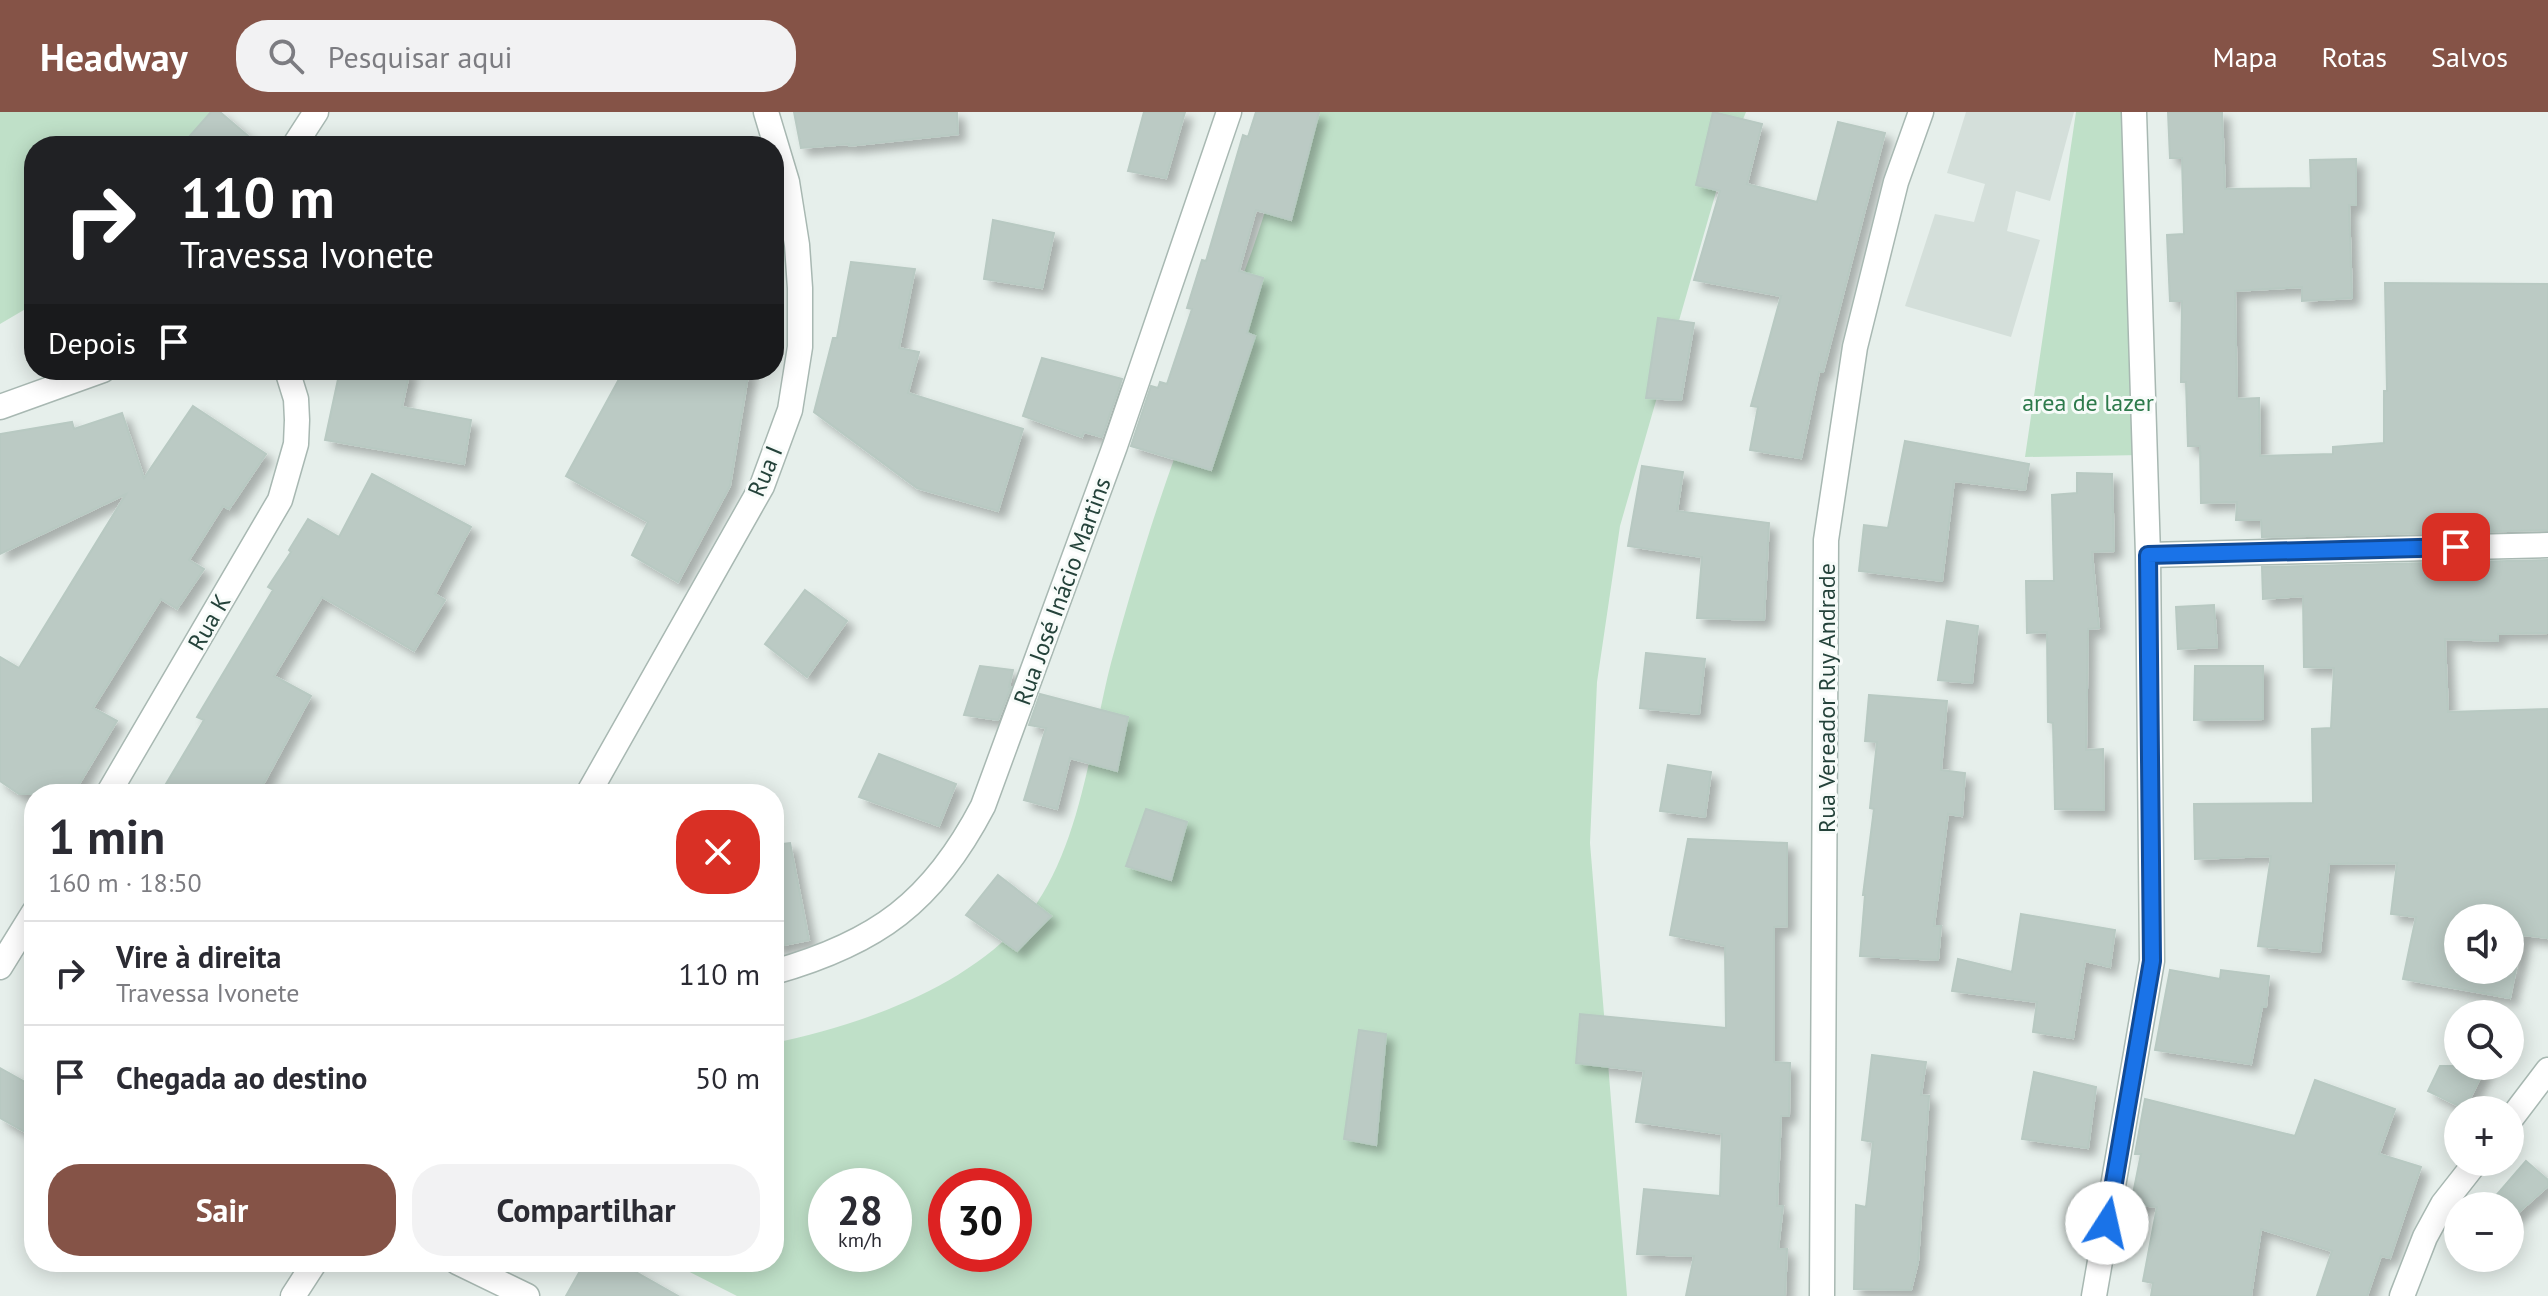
<!DOCTYPE html>
<html lang="pt">
<head>
<meta charset="utf-8">
<style>
	:root { --surface:#fff; --page:#f2f2f3; --text:#2b2b33; --muted:#7c7c81; --line:#e1e1e2; --accent:#855347 }
	body { margin:0; font-family:"PT Sans",sans-serif; background:var(--page); color:var(--text); height:100vh; display:flex; flex-direction:column; font-size:30px; white-space:nowrap }
	* { box-sizing:border-box; margin:0 }
	p { font-size:26px; color:var(--muted) }
	.icon { flex:none; width:44px; height:44px; fill:none; stroke:currentColor; stroke-width:2; stroke-linecap:round; stroke-linejoin:round }
	.map { position:relative; flex:1; overflow:hidden }
	.details { position:absolute; left:24px; top:672px; width:760px; height:488px; display:flex; flex-direction:column; background:var(--surface); border-radius:32px; box-shadow:0 4px 20px #0003 }
	.details>* { flex:none }
	.hud { position:absolute; left:24px; top:24px; width:760px; height:244px; border-radius:32px; box-shadow:0 4px 20px #0003; background:#202124; color:#fff; overflow:hidden }
	.tools { position:absolute; left:2444px; top:792px; display:grid; gap:16px }
	.tools a { display:grid; place-items:center; width:80px; height:80px; border-radius:50%; background:var(--surface); box-shadow:0 4px 20px #0003; font-size:40px }
	.speed { position:absolute; left:808px; top:1056px; display:flex; gap:16px; font-size:40px; font-weight:700; text-align:center }
	.speed>* { display:grid; place-content:center; width:104px; height:104px; border-radius:50%; background:var(--surface); box-shadow:0 4px 20px #0003; line-height:1 }
	.speed small { font-size:20px; font-weight:400 }
	.speed .limit { border:12px solid #d22; background:#fff; color:#111 }
	.pin { position:absolute; display:grid; place-items:center; width:68px; height:68px; color:#fff; margin:-34px; border-radius:16px; box-shadow:0 4px 12px #0006 }
	.me { position:absolute; width:88px; margin:-44px; rotate:10deg; stroke-linejoin:round; filter:drop-shadow(0 0 6px #0008) }
	.turn { display:flex; align-items:center; gap:28px; height:168px; padding:0 24px; font-size:36px }
	.turn .icon { width:104px; height:104px; stroke-width:2.5 }
	.turn b { display:block; font-size:56px; line-height:68px }
	.then { display:flex; align-items:center; height:76px; padding:0 24px; background:#0003; gap:16px; font-size:30px }
	.round { display:grid; place-items:center; flex:none; width:84px; height:84px; border-radius:32px; background:var(--page) }
	.overview { display:flex; align-items:center; justify-content:space-between; height:136px; padding:0 24px }
	h1 { font-size:48px; font-weight:700; line-height:60px }
	.action { display:flex; gap:16px; margin-top:auto; padding:16px 24px }
	.action a { flex:1; height:92px; border-radius:32px; background:var(--accent); color:#fff; font-size:32px; font-weight:700; line-height:92px; text-align:center }
	.action a+a { background:var(--page); color:var(--text) }
	ul { padding:0; list-style:none }
	li { display:flex; align-items:center; gap:24px; height:104px; padding:0 24px; border-top:2px solid var(--line) }
	li div { flex:1 }
	li b { display:block; font-size:30px }
	li em { font-style:normal }
	header { display:flex; align-items:center; gap:48px; box-sizing:border-box; height:112px; padding:0 40px; background:var(--accent); color:#fff }
	header strong { font-size:38px }
	nav { display:flex; gap:44px; margin-inline-start:auto; font-size:28px }
	.search { width:560px; height:72px; background:var(--page); display:flex; align-items:center; gap:20px; box-sizing:border-box; padding:0 28px; border-radius:32px; color:var(--muted); font-size:30px }
	.map>svg:first-child { display:block }
</style>
</head>
<body>
<header>
<strong>Headway</strong>
<div class="search"><svg class="icon" aria-label="search" viewBox="0 0 24 24"><circle cx="10" cy="10" r="6"/><path d="M15 15l6 6"/></svg>Pesquisar aqui</div>
<nav><a>Mapa</a><a>Rotas</a><a>Salvos</a></nav>
</header>
<div class="map">
<svg width="2548" height="1184" viewBox="0 0 2548 1184">
	<defs>
		<filter id="shadow"><feDropShadow dx="7" dy="7" stdDeviation="4" flood-color="#0004"/></filter>
	</defs>
	<rect width="100%" height="100%" fill="#e6efeb"/>
	<path fill="#d4dfda" d="M 1966,0 L 2074,0 L 2050,89 L 2016,79 L 2007,119 L 2040,128 L 2011,225 L 1905,194 L 1935,102 L 1974,110 L 1985,72 L 1947,61 Z"/>
	<path fill="#bfe0c8" fill-rule="evenodd" d="M 0,0 L 211,0 L 189,34 L 34,34 L 34,192 L 0,212 Z
		M 1295,0 L 1746,0 L 1722,59 L 1620,414 L 1597,570 L 1590,731 L 1627,1184 L 737,1184 L 670,1150 L 774,1150 L 774,931 C 861,913 966,876 1025,807 C 1080,741 1090,633 1111,551 C 1123,507 1136,462 1150,418 C 1180,324 1218,232 1252,139 C 1268,93 1281,46 1295,0 ZM 826,1074 L 894,1074 L 894,1142 L 826,1142 ZM 946,1074 L 1014,1074 L 1014,1142 L 946,1142 Z
		M 2076,0 L 2128,0 L 2142,343 L 2025,345 Z"/>
	<path fill="#bbcac4" stroke="#b8c9c2" stroke-width="2" fill-rule="evenodd" filter="url(#shadow)" d="M 211,0 L 220,0 L 260,34 L 181,34 Z
		M 794,0 L 957,0 L 958,22 L 849,34 L 849,32 L 801,36 Z
		M 1144,0 L 1185,0 L 1166,66 L 1128,59 Z
		M 1256,0 L 1319,0 L 1291,108 L 1256,98 L 1239,159 L 1263,166 L 1247,221 L 1255,224 L 1211,358 L 1131,334 L 1151,274 L 1158,276 L 1160,270 L 1167,272 L 1192,197 L 1187,196 L 1202,148 L 1206,149 L 1243,23 L 1248,25 Z
		M 1713,0 L 1762,12 L 1747,72 L 1817,90 L 1838,10 L 1885,21 L 1823,260 L 1819,260 L 1801,346 L 1750,338 L 1758,295 L 1751,294 L 1781,184 L 1694,168 L 1720,79 L 1696,73 Z
		M 2168,0 L 2222,0 L 2225,77 L 2311,76 L 2310,48 L 2356,47 L 2356,93 L 2349,93 L 2352,186 L 2302,189 L 2302,175 L 2235,179 L 2237,287 L 2259,286 L 2260,344 L 2333,342 L 2333,335 L 2384,331 L 2384,279 L 2387,279 L 2385,171 L 2548,172 L 2548,418 L 2262,425 L 2261,408 L 2236,408 L 2237,390 L 2201,391 L 2200,334 L 2188,334 L 2186,270 L 2181,270 L 2182,189 L 2170,189 L 2167,123 L 2184,122 L 2182,46 L 2170,46 Z
		M 993,108 L 1054,121 L 1042,176 L 984,167 Z
		M 851,150 L 915,157 L 899,236 L 919,240 L 908,281 L 1023,317 L 998,399 L 917,376 L 814,300 L 833,226 L 837,226 Z
		M 1658,206 L 1694,211 L 1681,288 L 1646,286 Z
		M 1042,246 L 1122,267 L 1102,325 L 1084,320 L 1082,325 L 1023,304 Z
		M 340,258 L 410,258 L 402,295 L 471,308 L 464,352 L 325,328 Z
		M 624,258 L 749,258 L 730,374 L 678,470 L 632,443 L 648,410 L 566,364 Z
		M 193,294 L 266,342 L 229,397 L 223,394 L 189,448 L 204,457 L 177,497 L 161,487 L 93,596 L 117,609 L 73,682 L 19,682 L 0,669 L 0,545 L 19,556 L 126,382 L 0,442 L 0,322 L 72,310 L 74,317 L 122,301 L 144,366 Z
		M 1905,329 L 2029,352 L 2025,378 L 1954,369 L 1942,469 L 1859,459 L 1864,413 L 1888,416 Z
		M 1642,354 L 1683,360 L 1677,399 L 1769,411 L 1764,508 L 1697,506 L 1702,445 L 1628,434 Z
		M 2077,361 L 2112,362 L 2114,439 L 2092,440 L 2099,516 L 2088,517 L 2086,638 L 2103,637 L 2104,698 L 2055,697 L 2053,611 L 2048,610 L 2047,520 L 2027,521 L 2026,469 L 2054,469 L 2052,383 L 2077,381 Z
		M 372,362 L 471,415 L 435,482 L 445,488 L 414,539 L 322,485 L 274,564 L 311,584 L 258,682 L 160,682 L 204,608 L 197,605 L 273,478 L 268,475 L 291,440 L 289,438 L 308,407 L 339,425 Z
		M 2548,448 L 2548,521 L 2498,522 L 2498,529 L 2445,527 L 2448,600 L 2548,597 L 2548,826 L 2523,823 L 2510,886 L 2403,867 L 2416,805 L 2391,802 L 2397,751 L 2329,752 L 2320,840 L 2258,834 L 2271,744 L 2195,747 L 2194,692 L 2313,691 L 2312,617 L 2331,616 L 2334,556 L 2304,555 L 2303,484 L 2263,487 L 2262,455 ZM 2458,806 L 2510,806 L 2510,858 L 2458,858 Z
		M 805,478 L 847,509 L 807,565 L 765,532 Z
		M 2214,493 L 2217,535 L 2178,537 L 2176,495 Z
		M 1947,509 L 1978,514 L 1972,571 L 1938,568 Z
		M 1646,541 L 1705,547 L 1699,602 L 1640,596 Z
		M 980,554 L 1013,558 L 1009,575 L 1011,575 L 998,608 L 964,603 Z
		M 2195,554 L 2263,554 L 2263,607 L 2194,608 Z
		M 1040,582 L 1128,605 L 1117,659 L 1070,646 L 1057,697 L 1024,688 L 1046,616 L 1029,613 Z
		M 1869,583 L 1947,589 L 1941,658 L 1965,661 L 1962,704 L 1948,702 L 1934,814 L 1941,814 L 1938,848 L 1860,844 L 1865,783 L 1863,783 L 1874,697 L 1870,696 L 1877,630 L 1865,629 Z
		M 879,642 L 956,672 L 939,714 L 859,685 Z
		M 1668,653 L 1711,660 L 1705,705 L 1660,699 Z
		M 1146,697 L 1187,710 L 1171,768 L 1126,754 Z
		M 1688,727 L 1787,731 L 1787,814 L 1774,815 L 1774,950 L 1790,951 L 1789,1004 L 1781,1004 L 1777,1094 L 1783,1094 L 1778,1137 L 1787,1137 L 1785,1184 L 1686,1184 L 1694,1144 L 1637,1142 L 1644,1077 L 1720,1084 L 1722,1022 L 1636,1010 L 1644,959 L 1576,951 L 1580,902 L 1726,916 L 1725,834 L 1670,823 Z
		M 790,731 L 809,828 L 774,835 L 774,733 Z
		M 998,763 L 1051,804 L 1017,839 L 966,803 Z
		M 2021,802 L 2115,818 L 2110,855 L 2085,849 L 2073,926 L 2033,920 L 2037,890 L 1952,879 L 1958,847 L 2012,860 Z
		M 2170,858 L 2220,867 L 2221,858 L 2269,864 L 2266,895 L 2262,895 L 2251,952 L 2155,938 Z
		M 1359,918 L 1386,922 L 1376,1033 L 1344,1027 Z
		M 1872,943 L 1926,950 L 1921,983 L 1929,984 L 1918,1150 L 1911,1178 L 1854,1177 L 1856,1093 L 1866,1095 L 1873,1030 L 1862,1028 Z
		M 2440,954 L 2486,954 L 2465,997 L 2428,979 Z
		M 0,956 L 34,975 L 34,1025 L 0,1006 Z
		M 2034,960 L 2096,975 L 2088,1036 L 2022,1027 Z
		M 2315,968 L 2395,997 L 2379,1042 L 2421,1055 L 2390,1146 L 2381,1144 L 2367,1184 L 2317,1184 L 2332,1139 L 2261,1117 L 2251,1184 L 2151,1184 L 2153,1171 L 2143,1169 L 2157,1095 L 2131,1092 L 2141,1042 L 2135,1042 L 2145,987 L 2295,1024 Z
		M 2526,1049 L 2548,1068 L 2548,1074 L 2510,1108 L 2510,1094 L 2487,1094 Z
		M 585,1150 L 618,1150 L 678,1184 L 566,1184 Z"/>
	<g fill="none" stroke-linecap="round" stroke-linejoin="round">
		<defs>
			<path id="minor" d="M 294,34 L 316,0
				M 0,295 L 103,258
				M 2148,443 L 2548,433
				M 108,682 L 280,388 L 296,332 L 297,308 L 296,287 L 287,258
				M 588,682 L 762,374 L 790,298 L 800,235 L 800,176 L 797,133 L 787,70 L 766,0
				M 0,855 L 34,800
				M 774,860 C 877,831 933,790 983,694 L 1115,334 L 1229,0
				M 2510,1008 L 2548,958
				M 457,1150 L 527,1184
				M 293,1184 L 315,1150
				M 1822,1184 L 1826,428 L 1855,235 L 1896,70 L 1921,0
				M 2094,1184 L 2152,849 L 2148,443 L 2134,0
				M 2402,1184 L 2425,1125 L 2443,1092 L 2476,1050"/>
		</defs>
		<use href="#minor" stroke="#a8b8b2" stroke-width="27"/>
		<use href="#minor" stroke="#fff" stroke-width="24"/>
	</g>
	<g fill="none" stroke-linecap="round" stroke-linejoin="round">
		<defs>
			<path id="route" d="M 2107,1111 L 2152,849 L 2148,443 L 2456,435"/>
		</defs>
		<use href="#route" stroke="#114b97" stroke-width="20"/>
		<use href="#route" stroke="#1a73e8" stroke-width="14"/>
	</g>
	<g text-anchor="middle" dominant-baseline="central" stroke-width="6" stroke-linejoin="round" paint-order="stroke">
		<g font-size="24" fill="#2d7a4b" stroke="#f7fbf9">
			<text x="2088" y="290">area de lazer</text>
		</g>
		<g font-size="24" fill="#24423a" stroke="#f7fbf9">
			<text transform="translate(765 359) rotate(-67)">Rua I</text>
			<text transform="translate(1062 479) rotate(-70)">Rua José Inácio Martins</text>
			<text transform="translate(209 510) rotate(-60)">Rua K</text>
			<text transform="translate(1826 586) rotate(-90)">Rua Vereador Ruy Andrade</text>
		</g>
	</g>
</svg>
<div class="tools">
<a><svg class="icon" aria-label="sound" viewBox="0 0 24 24"><path d="M4 9h4l5-4v14l-5-4H4zM17 9q2 3 0 6"/></svg></a>
<a><svg class="icon" aria-label="search" viewBox="0 0 24 24"><circle cx="10" cy="10" r="6"/><path d="M15 15l6 6"/></svg></a>
<a>+</a>
<a>−</a>
</div>
<div class="speed"><div>28<small>km/h</small></div><div class="limit">30</div></div>
<div class="pin" style="left:2456px;top:435px;background:#d93025"><svg class="icon" aria-label="arrive" viewBox="0 0 24 24"><path d="M6 21V4h12l-3 4 3 4H6"/></svg></div>
<svg class="me" style="left:2107px;top:1111px" viewBox="-20 -20 40 40"><circle r="19" fill="#fff"/><path d="M0-13L10 11 0 6-10 11z" fill="#1a73e8"/></svg>
<div class="hud">
<div class="turn"><svg class="icon" aria-label="right" viewBox="0 0 24 24"><path d="M7 20v-9h11M14 6l5 5-5 5"/></svg><div><b>110 m</b>Travessa Ivonete</div></div>
<div class="then">Depois<svg class="icon" aria-label="arrive" viewBox="0 0 24 24"><path d="M6 21V4h12l-3 4 3 4H6"/></svg></div>
</div>
<section class="details">
<div class="overview"><div><h1>1 min</h1><p>160 m · 18:50</p></div><a class="round" style="background:#d93025;color:#fff"><svg class="icon" aria-label="close" viewBox="0 0 24 24"><path d="M6 6l12 12M18 6L6 18"/></svg></a></div>
<ul>
<li><svg class="icon" aria-label="right" viewBox="0 0 24 24"><path d="M7 20v-9h11M14 6l5 5-5 5"/></svg><div><b>Vire à direita</b><p>Travessa Ivonete</p></div><em>110 m</em></li>
<li><svg class="icon" aria-label="arrive" viewBox="0 0 24 24"><path d="M6 21V4h12l-3 4 3 4H6"/></svg><div><b>Chegada ao destino</b></div><em>50 m</em></li>
</ul>
<div class="action"><a>Sair</a><a>Compartilhar</a></div>
</section>
</div>
</body>
</html>
